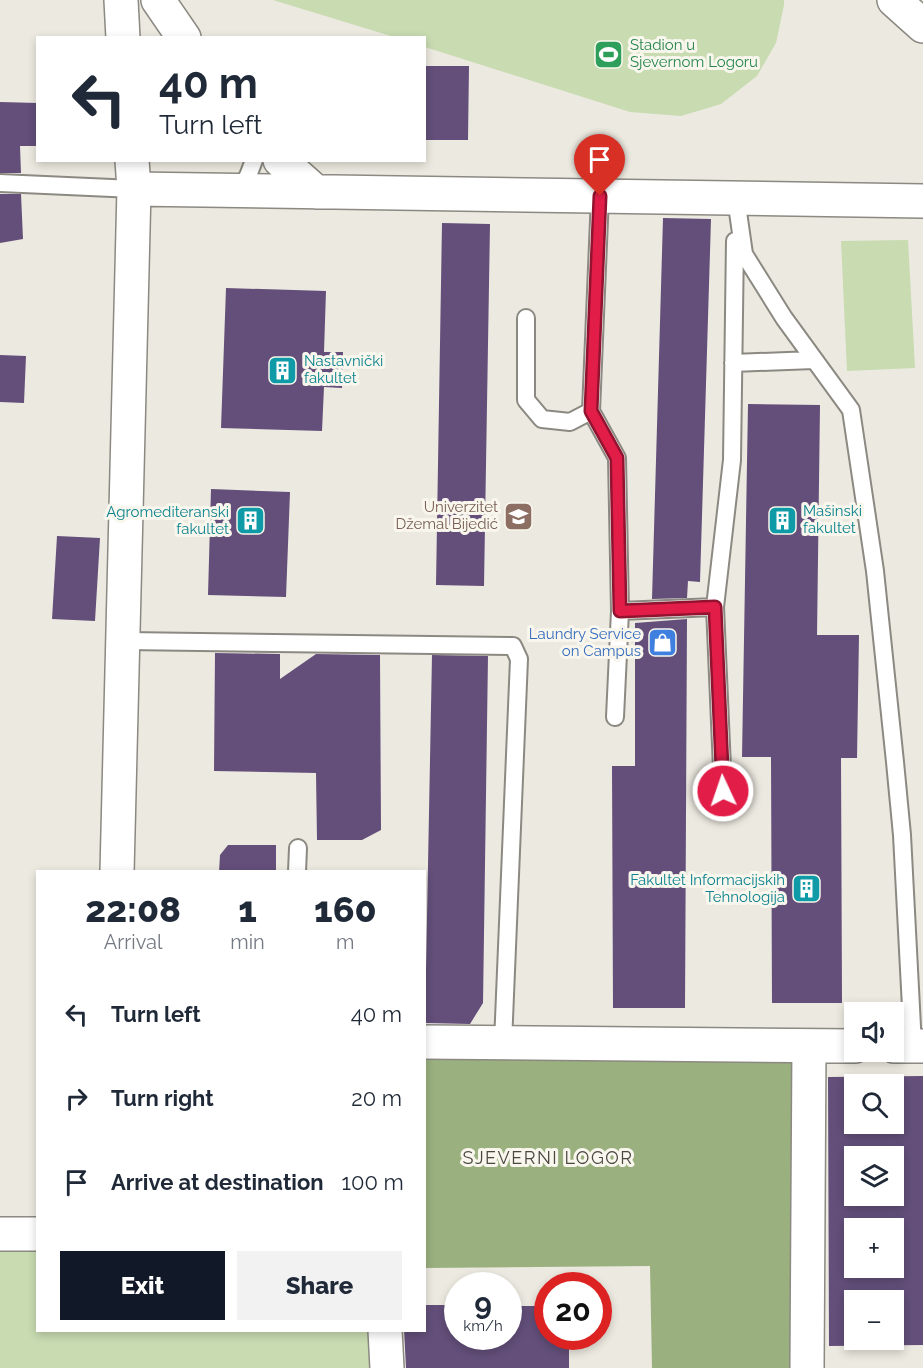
<!DOCTYPE html>
<html lang="en">
<head>
<meta charset="utf-8">
<style>
	:root { --surface:#fff; --page:#f2f2f3; --text:#1f2937; --muted:#747a83; --accent:#111827 }
	body { margin:0; font-family:Raleway,sans-serif; background:var(--page); color:var(--text); height:100vh; display:flex; flex-direction:column; font-size:22px; white-space:nowrap }
	* { box-sizing:border-box; margin:0 }
	p { font-size:20px; color:var(--muted) }
	.icon { flex:none; width:33px; height:33px; fill:none; stroke:currentColor; stroke-width:2; stroke-linecap:round; stroke-linejoin:round }
	.map { position:relative; flex:1; overflow:hidden }
	.side { position:absolute; left:36px; top:870px; width:390px; height:462px; display:flex; flex-direction:column; background:var(--surface); border-radius:0px; box-shadow:0 3px 9px #0003 }
	.side>* { flex:none }
	.guide { position:absolute; left:36px; top:36px; width:390px; height:126px; border-radius:0px; box-shadow:0 3px 9px #0003; background:#fff; color:var(--text); overflow:hidden }
	.controls { position:absolute; left:844px; top:1002px; display:grid; gap:12px }
	.controls a { display:grid; place-items:center; width:60px; height:60px; border-radius:0px; background:var(--surface); box-shadow:0 3px 9px #0003; font-size:30px }
	.speed { position:absolute; left:444px; top:1272px; display:flex; gap:12px; font-size:30px; font-weight:700; text-align:center }
	.speed>* { display:grid; place-content:center; width:78px; height:78px; border-radius:50%; background:var(--surface); box-shadow:0 3px 9px #0003; line-height:1 }
	.speed small { font-size:15px; font-weight:400 }
	.speed .limit { border:9px solid #d22; background:#fff; color:#111 }
	.pin { position:absolute; display:grid; place-items:center; width:51px; height:51px; color:#fff; margin:-62px -26px; border-radius:50% 50% 50% 0; rotate:-45deg; box-shadow:0 0 6px #0007 }
	.pin .icon { rotate:45deg }
	.me { position:absolute; width:66px; margin:-33px; rotate:357deg; stroke-linejoin:round; filter:drop-shadow(0 0 4px #0008) }
	.turn { display:flex; align-items:center; gap:21px; height:126px; padding:0 24px; font-size:27px }
	.turn .icon { width:78px; height:78px; stroke-width:2.5 }
	.turn b { display:block; font-size:42px; line-height:51px }
	.eta { display:flex; justify-content:space-evenly; align-items:center; height:102px; text-align:center }
	.eta b { font-size:36px; font-weight:800; line-height:42px }
	.action { display:flex; gap:12px; margin-top:auto; padding:12px 24px }
	.action a { flex:1; height:69px; border-radius:0px; background:var(--accent); color:#fff; font-size:24px; font-weight:800; line-height:69px; text-align:center }
	.action a+a { background:var(--page); color:var(--text) }
	ul { padding:0; list-style:none }
	li { display:flex; align-items:center; gap:18px; height:84px; padding:0 24px }
	li div { flex:1 }
	li b { display:block; font-size:22px }
	li em { font-style:normal }
	.map>svg:first-child { display:block }
</style>
</head>
<body>
<div class="map">
<svg width="923" height="1368" viewBox="0 0 923 1368">
	<rect width="100%" height="100%" fill="#ece9e0"/>
	<path fill="#c8dbb1" d="M 273,0 L 784,0 L 784,5 L 776,43 L 757,76 L 721,104 L 681,116 L 630,112 L 425,47 L 424,38 L 394,37 Z
		M 908,240 L 915,368 L 847,371 L 841,241 Z
		M 0,1234 L 37,1234 L 38,1330 L 385,1331 L 387,1368 L 0,1368 Z"/>
	<path fill="#9ab07f" d="M 425,1047 L 809,1052 L 807,1368 L 652,1368 L 650,1266 L 425,1268 Z"/>
	<path fill="#634f7a" fill-rule="evenodd" d="M 424,66 L 469,66 L 468,140 L 424,140 Z
		M 0,102 L 38,103 L 38,146 L 20,146 L 21,173 L 0,173 Z
		M 0,194 L 21,194 L 23,239 L 0,243 Z
		M 663,218 L 711,219 L 700,582 L 688,581 L 687,598 L 652,599 Z
		M 442,223 L 490,224 L 484,586 L 436,585 Z
		M 226,288 L 326,291 L 324,352 L 343,352 L 342,388 L 324,387 L 322,431 L 221,428 Z
		M 0,355 L 26,356 L 24,403 L 0,402 Z
		M 748,404 L 820,405 L 817,635 L 859,635 L 857,758 L 841,758 L 842,1003 L 772,1003 L 771,757 L 742,757 Z
		M 211,489 L 290,492 L 286,597 L 208,595 Z
		M 57,536 L 100,538 L 95,621 L 52,619 Z
		M 687,619 L 685,1008 L 613,1008 L 612,766 L 635,766 L 635,623 Z
		M 215,653 L 280,654 L 280,679 L 316,654 L 380,655 L 381,830 L 362,840 L 317,840 L 316,773 L 214,771 Z
		M 432,655 L 488,656 L 483,1003 L 470,1024 L 425,1023 Z
		M 228,845 L 276,845 L 276,872 L 219,872 L 220,855 Z
		M 923,1076 L 923,1345 L 829,1346 L 828,1077 ZM 855,1084 L 894,1084 L 894,1124 L 855,1124 ZM 855,1156 L 894,1156 L 894,1196 L 855,1196 ZM 855,1228 L 894,1228 L 894,1268 L 855,1268 ZM 855,1300 L 894,1300 L 894,1340 L 855,1340 Z
		M 424,1305 L 458,1305 L 458,1336 L 508,1336 L 508,1306 L 548,1306 L 548,1336 L 569,1336 L 569,1368 L 406,1368 L 404,1330 L 424,1330 Z"/>
	<g fill="none" stroke-linecap="round" stroke-linejoin="round">
		<defs>
			<path id="service" d="M 0,183 L 134,189
				M 238,191 L 248,176 L 254,160
				M 600,196 L 591,411 L 617,458 L 620,611 L 615,717
				M 736,198 L 744,254 L 784,318 L 851,410 L 875,571 L 895,762 L 902,835 L 913,1046
				M 526,318 L 526,400 L 542,419 L 570,422 L 591,411
				M 733,363 L 814,360
				M 620,611 L 715,607
				M 125,641 L 513,646 L 519,659 L 503,1043
				M 723,791 L 715,607 L 732,460 L 735,241
				M 297,872 L 298,848"/>
			<path id="minor" d="M 121,0 L 123,38
				M 158,0 L 184,38
				M 894,0 L 923,26
				M 280,160 L 316,192
				M 134,189 L 923,201
				M 117,872 L 134,189 L 132,160
				M 424,1042 L 855,1046
				M 894,1046 L 923,1046
				M 0,1234 L 38,1234
				M 385,1330 L 387,1368
				M 807,1368 L 809,1046"/>
		</defs>
		<use href="#service" stroke="#8b8981" stroke-width="20"/>
		<use href="#minor" stroke="#8b8981" stroke-width="36"/>
		<use href="#service" stroke="#fff" stroke-width="16"/>
		<use href="#minor" stroke="#fff" stroke-width="33"/>
	</g>
	<g fill="none" stroke-linecap="round" stroke-linejoin="round">
		<defs>
			<path id="route" d="M 600,196 L 591,411 L 617,458 L 620,611 L 715,607 L 723,791"/>
		</defs>
		<use href="#route" stroke="#92132f" stroke-width="15"/>
		<use href="#route" stroke="#e11d48" stroke-width="10"/>
	</g>
	<defs>
		<symbol id="stadium-square" viewBox="-11 -11 22 22"><rect x="-9" y="-9" width="18" height="18" rx="4" fill="#2e9e5b" stroke="#f9f7ed"/><path d="M0-5a6.5 5 0 1 0 0 10a6.5 5 0 1 0 0-10ZM-3.5-1.8h7v3.6h-7Z" fill="#fff"/></symbol>
		<symbol id="building-square" viewBox="-11 -11 22 22"><rect x="-9" y="-9" width="18" height="18" rx="4" fill="#0f9aa8" stroke="#f9f7ed"/><path d="M-4-6H4V6H1V3H-1V6H-4ZM-2.5-4.3h1.7v1.8h-1.7ZM.8-4.3h1.7v1.8H.8ZM-2.5-1h1.7V.8h-1.7ZM.8-1h1.7V.8H.8Z" fill="#fff"/></symbol>
		<symbol id="university-square" viewBox="-11 -11 22 22"><rect x="-9" y="-9" width="18" height="18" rx="4" fill="#8d6e63" stroke="#f9f7ed"/><path d="M0-5L7-2L0 1L-7-2ZM-4 1L0 2.5L4 1V4Q0 6-4 4Z" fill="#fff"/></symbol>
		<symbol id="shop-square" viewBox="-11 -11 22 22"><rect x="-9" y="-9" width="18" height="18" rx="4" fill="#3f7fe0" stroke="#f9f7ed"/><path d="M-5-2.5h2.3a2.7 3.5 0 0 1 5.4 0H5L5.5 6h-11ZM-1.5-2.5h3a1.5 2.3 0 0 0-3 0Z" fill="#fff"/></symbol>
	</defs>
	<g fill-rule="evenodd">
		<use href="#stadium-square" x="592" y="38" width="33" height="33"/>
		<use href="#building-square" x="266" y="354" width="33" height="33"/>
		<use href="#university-square" x="502" y="500" width="33" height="33"/>
		<use href="#building-square" x="766" y="504" width="33" height="33"/>
		<use href="#building-square" x="234" y="504" width="33" height="33"/>
		<use href="#shop-square" x="646" y="626" width="33" height="33"/>
		<use href="#building-square" x="790" y="872" width="33" height="33"/>
	</g>
	<g text-anchor="middle" dominant-baseline="central" stroke-width="6" stroke-linejoin="round" paint-order="stroke">
		<g font-size="15" fill="#27864d" stroke="#f9f7ed" text-anchor="start">
			<text x="630" y="45">Stadion u<tspan x="630" dy="17">Sjevernom Logoru</tspan></text>
		</g>
		<g font-size="15" fill="#0d838f" stroke="#f9f7ed" text-anchor="start">
			<text x="304" y="361">Nastavnički<tspan x="304" dy="17">fakultet</tspan></text>
			<text x="803" y="511">Mašinski<tspan x="803" dy="17">fakultet</tspan></text>
			<text x="229" y="512" text-anchor="end">Agromediteranski<tspan x="229" dy="17">fakultet</tspan></text>
			<text x="785" y="880" text-anchor="end">Fakultet Informacijskih<tspan x="785" dy="17">Tehnologija</tspan></text>
		</g>
		<g font-size="15" fill="#785e54" stroke="#f9f7ed" text-anchor="end">
			<text x="498" y="507">Univerzitet<tspan x="498" dy="17">Džemal Bijedić</tspan></text>
		</g>
		<g font-size="15" fill="#366cbe" stroke="#f9f7ed" text-anchor="end">
			<text x="641" y="634">Laundry Service<tspan x="641" dy="17">on Campus</tspan></text>
		</g>
		<g font-size="18" letter-spacing="1.5" fill="#494740" stroke="#f9f7ed">
			<text x="548" y="1157">SJEVERNI LOGOR</text>
		</g>
	</g>
</svg>
<div class="controls">
<a><svg class="icon" aria-label="sound" viewBox="0 0 24 24"><path d="M4 9h4l5-4v14l-5-4H4zM17 9q2 3 0 6"/></svg></a>
<a><svg class="icon" aria-label="search" viewBox="0 0 24 24"><circle cx="10" cy="10" r="6"/><path d="M15 15l6 6"/></svg></a>
<a><svg class="icon" aria-label="layers" viewBox="0 0 24 24"><path d="M12 4l9 5-9 5-9-5zM3 14l9 5 9-5"/></svg></a>
<a>+</a>
<a>−</a>
</div>
<div class="speed"><div>9<small>km/h</small></div><div class="limit">20</div></div>
<div class="pin" style="left:600px;top:196px;background:#d93025"><svg class="icon" aria-label="arrive" viewBox="0 0 24 24"><path d="M6 21V4h12l-3 4 3 4H6"/></svg></div>
<svg class="me" style="left:723px;top:791px" viewBox="-20 -20 40 40"><circle r="17" fill="#e11d48" stroke="#fff" stroke-width="3"/><path d="M0-11L8 9 0 5-8 9z" fill="#fff"/></svg>
<div class="guide">
<div class="turn"><svg class="icon" aria-label="left" viewBox="0 0 24 24"><path d="M17 20v-9H6M10 6l-5 5 5 5"/></svg><div><b>40 m</b>Turn left</div></div>
</div>
<section class="side">
<div class="eta">
<div><b>22:08</b><p>Arrival</p></div>
<div><b>1</b><p>min</p></div>
<div><b>160</b><p>m</p></div>
</div>
<ul>
<li><svg class="icon" aria-label="left" viewBox="0 0 24 24"><path d="M17 20v-9H6M10 6l-5 5 5 5"/></svg><div><b>Turn left</b></div><em>40 m</em></li>
<li><svg class="icon" aria-label="right" viewBox="0 0 24 24"><path d="M7 20v-9h11M14 6l5 5-5 5"/></svg><div><b>Turn right</b></div><em>20 m</em></li>
<li><svg class="icon" aria-label="arrive" viewBox="0 0 24 24"><path d="M6 21V4h12l-3 4 3 4H6"/></svg><div><b>Arrive at destination</b></div><em>100 m</em></li>
</ul>
<div class="action"><a>Exit</a><a>Share</a></div>
</section>
</div>
</body>
</html>
